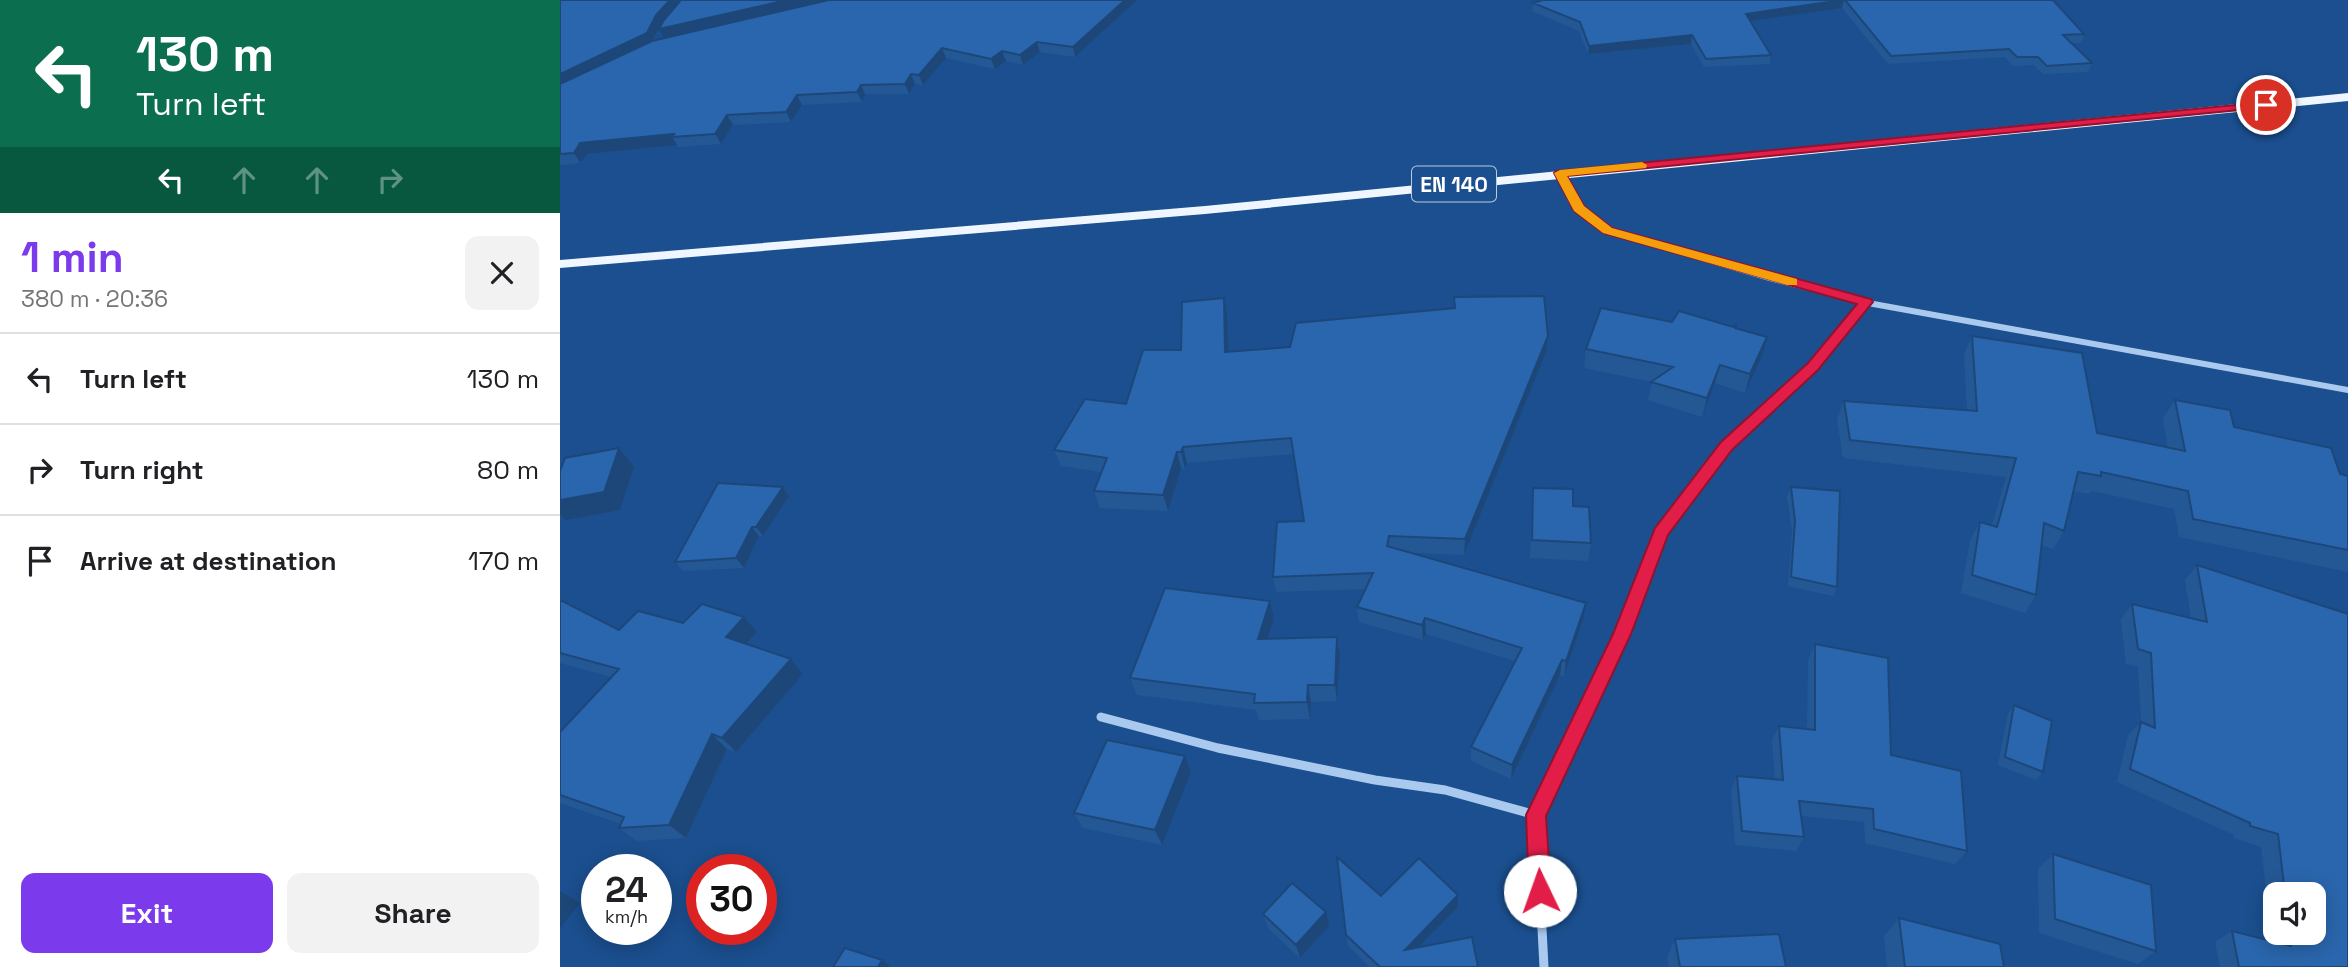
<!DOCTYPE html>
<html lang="en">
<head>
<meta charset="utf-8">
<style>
	:root { --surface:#fff; --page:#f2f2f2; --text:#202124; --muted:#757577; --line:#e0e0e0; --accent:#7c3aed }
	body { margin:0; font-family:"Space Grotesk",sans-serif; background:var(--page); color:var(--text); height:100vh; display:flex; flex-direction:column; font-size:26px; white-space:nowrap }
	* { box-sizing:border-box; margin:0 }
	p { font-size:23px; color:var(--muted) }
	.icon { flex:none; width:38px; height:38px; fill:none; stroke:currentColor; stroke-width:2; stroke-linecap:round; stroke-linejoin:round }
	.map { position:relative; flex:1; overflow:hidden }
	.side { display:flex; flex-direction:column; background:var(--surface); width:560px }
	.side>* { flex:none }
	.top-card { background:#0b6e4f; color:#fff; overflow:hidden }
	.tools { position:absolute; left:1703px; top:882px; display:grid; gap:14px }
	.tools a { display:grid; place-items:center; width:63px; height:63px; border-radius:14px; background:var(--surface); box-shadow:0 4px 18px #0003; font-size:35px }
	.speed { position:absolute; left:21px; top:854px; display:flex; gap:14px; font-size:35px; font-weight:700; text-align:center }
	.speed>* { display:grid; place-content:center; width:91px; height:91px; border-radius:50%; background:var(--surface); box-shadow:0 4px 18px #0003; line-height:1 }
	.speed small { font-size:18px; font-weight:400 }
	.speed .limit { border:10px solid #d22; background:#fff; color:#111 }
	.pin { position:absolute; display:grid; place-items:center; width:60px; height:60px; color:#fff; margin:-30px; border:4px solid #fff; border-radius:50%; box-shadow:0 2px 7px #0007 }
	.me { position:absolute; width:77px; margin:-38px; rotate:357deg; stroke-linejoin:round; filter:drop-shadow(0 0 5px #0008) }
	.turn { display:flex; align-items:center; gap:24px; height:147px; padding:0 21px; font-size:32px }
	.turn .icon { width:91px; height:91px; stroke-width:2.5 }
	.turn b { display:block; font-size:49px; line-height:60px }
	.lanes { display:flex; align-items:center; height:66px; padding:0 21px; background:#0003; justify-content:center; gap:35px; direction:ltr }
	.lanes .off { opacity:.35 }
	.round { display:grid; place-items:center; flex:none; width:74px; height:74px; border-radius:14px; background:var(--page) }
	.summary { display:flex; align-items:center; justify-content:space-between; height:119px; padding:0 21px }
	h1 { font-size:42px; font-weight:600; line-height:52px; color:var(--accent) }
	.action { display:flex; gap:14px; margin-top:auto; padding:14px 21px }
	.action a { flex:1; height:80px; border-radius:14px; background:var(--accent); color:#fff; font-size:28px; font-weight:600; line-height:80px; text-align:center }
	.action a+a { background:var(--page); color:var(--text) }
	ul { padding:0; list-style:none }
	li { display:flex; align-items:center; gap:21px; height:91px; padding:0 21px; border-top:2px solid var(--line) }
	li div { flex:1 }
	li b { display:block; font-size:26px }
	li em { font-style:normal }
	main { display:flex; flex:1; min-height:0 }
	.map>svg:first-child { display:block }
</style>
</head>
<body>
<main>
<section class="side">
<div class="top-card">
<div class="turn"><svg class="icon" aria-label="left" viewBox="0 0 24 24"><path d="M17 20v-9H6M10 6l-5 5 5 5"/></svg><div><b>130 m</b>Turn left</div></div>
<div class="lanes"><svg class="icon" aria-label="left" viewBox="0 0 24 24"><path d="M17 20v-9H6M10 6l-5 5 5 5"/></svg><svg class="icon off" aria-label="ahead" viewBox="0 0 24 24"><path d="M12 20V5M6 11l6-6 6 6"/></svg><svg class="icon off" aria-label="ahead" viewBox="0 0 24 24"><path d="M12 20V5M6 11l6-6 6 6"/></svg><svg class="icon off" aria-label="right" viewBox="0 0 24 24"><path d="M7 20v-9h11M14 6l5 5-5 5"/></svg></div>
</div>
<div class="summary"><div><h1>1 min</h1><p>380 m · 20:36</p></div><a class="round"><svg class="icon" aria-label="close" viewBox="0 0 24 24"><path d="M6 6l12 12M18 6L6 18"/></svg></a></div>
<ul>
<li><svg class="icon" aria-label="left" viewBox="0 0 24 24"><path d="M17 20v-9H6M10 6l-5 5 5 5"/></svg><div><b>Turn left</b></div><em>130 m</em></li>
<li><svg class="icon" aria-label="right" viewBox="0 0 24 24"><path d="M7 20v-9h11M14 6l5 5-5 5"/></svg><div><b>Turn right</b></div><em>80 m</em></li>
<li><svg class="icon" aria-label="arrive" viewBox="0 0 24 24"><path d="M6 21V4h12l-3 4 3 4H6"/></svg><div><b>Arrive at destination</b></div><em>170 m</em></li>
</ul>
<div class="action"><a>Exit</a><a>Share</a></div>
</section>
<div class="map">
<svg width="1788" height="967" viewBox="0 0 1788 967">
	<rect width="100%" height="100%" fill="#1b4f8f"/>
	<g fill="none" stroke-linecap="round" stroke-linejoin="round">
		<path stroke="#a9c9ee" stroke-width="4.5" d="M 1000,173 C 1019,209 1028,225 1069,236"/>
		<path stroke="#a9c9ee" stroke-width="6" d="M 1063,235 L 1210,278 L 1308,303 L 1788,390
			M 1094,550 L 1101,532 L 1166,446 L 1253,366 L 1306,302"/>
		<path stroke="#a9c9ee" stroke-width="9" d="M 541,717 L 658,748 L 815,780 L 885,790 L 976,815
			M 984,967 L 976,815 L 1062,634 L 1095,548"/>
		<path fill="#f0f6ff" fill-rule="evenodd" d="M 1788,93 L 1788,101 L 645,214 L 0,268 L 0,260 L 645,206 Z"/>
	</g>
	<path fill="#245895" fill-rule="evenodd" d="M 0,0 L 577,0 L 515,57 L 480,52 L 463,65 L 446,61 L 435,69 L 386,58 L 363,85 L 355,84 L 349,94 L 305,94 L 302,102 L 242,105 L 231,122 L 173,125 L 161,144 L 118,147 L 117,145 L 27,154 L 20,163 L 0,165 ZM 103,22 L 104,38 L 93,41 L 101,24 Z
		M 983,0 L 1493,0 L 1524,34 L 1521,43 L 1512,43 L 1532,63 L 1528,72 L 1483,74 L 1474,65 L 1453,66 L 1445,57 L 1328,64 L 1282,8 L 1191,21 L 1211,55 L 1209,64 L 1144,67 L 1131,44 L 1028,54 L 1019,31 L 972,11 L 973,3 Z
		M 664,298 L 667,314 L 668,351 L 986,352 L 904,555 L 853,553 L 1023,619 L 1004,676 L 1000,675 L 951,779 L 911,761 L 911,747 L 955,661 L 866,634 L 863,640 L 799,622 L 797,607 L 806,589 L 716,592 L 713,577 L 744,521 L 733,454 L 627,463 L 625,469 L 621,468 L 608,511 L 540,508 L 534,491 L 541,472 L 501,466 L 494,450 L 566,404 L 621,350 Z
		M 1112,322 L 1175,328 L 1202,356 L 1185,393 L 1155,383 L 1142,417 L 1088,400 L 1092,382 L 1024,368 L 1026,349 Z
		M 1412,336 L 1537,433 L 1608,448 L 1603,418 L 1615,400 L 1780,474 L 1788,476 L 1788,572 L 1619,537 L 1614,509 L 1532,491 L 1529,494 L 1513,491 L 1504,531 L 1493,549 L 1482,545 L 1476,595 L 1465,613 L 1401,593 L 1410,540 L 1420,522 L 1432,525 L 1446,477 L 1283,458 L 1277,419 L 1284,401 L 1407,410 L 1404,354 Z
		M 223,487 L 229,496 L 203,536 L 199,536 L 184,568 L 123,571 L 115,562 Z
		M 1231,487 L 1277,587 L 1273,596 L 1228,586 L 1232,530 L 1227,496 Z
		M 973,488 L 1013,506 L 1031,543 L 1028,561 L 970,558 Z
		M 1637,565 L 1788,967 L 1660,967 L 1655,942 L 1672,931 L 1712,941 L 1701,847 L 1674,838 L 1674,835 L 1557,782 L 1568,735 L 1581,722 L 1578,667 L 1566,664 L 1561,619 L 1572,604 L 1631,619 L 1625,580 ZM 1715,894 L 1754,894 L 1754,933 L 1715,933 Z
		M 0,600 L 59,630 L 123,623 L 197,632 L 187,644 L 231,659 L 243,674 L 176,752 L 167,749 L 126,838 L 77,841 L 59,828 L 61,824 L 0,803 L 0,732 L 51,677 L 0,663 Z
		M 710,601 L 714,619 L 708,639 L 777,637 L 780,655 L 777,701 L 751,702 L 750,719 L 699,720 L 696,710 L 577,695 L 570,678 Z
		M 1255,644 L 1331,755 L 1407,851 L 1395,864 L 1305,843 L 1304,822 L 1241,816 L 1244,837 L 1236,851 L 1175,845 L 1171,790 L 1177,776 L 1215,779 L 1212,740 L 1219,726 L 1247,729 L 1248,660 Z
		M 1454,705 L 1483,772 L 1476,780 L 1438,765 L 1448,714 Z
		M 625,756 L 631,772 L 602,845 L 523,828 L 514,813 Z
		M 1493,854 L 1596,951 L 1578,964 L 1479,933 L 1478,869 Z
		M 821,896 L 898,907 L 859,947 L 918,967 L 810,967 L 788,946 L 786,935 Z
		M 703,914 L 769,926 L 740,958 L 708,928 Z
		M 1339,918 L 1444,967 L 1327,967 L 1324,936 Z
		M 1115,939 L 1226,967 L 1109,967 L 1107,957 Z"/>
	<path fill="#1d4779" d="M 110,0 L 123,0 L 101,24 L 92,42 L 0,87 L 0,74 L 96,15 Z
		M 227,0 L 271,0 L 105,39 L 99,29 Z
		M 565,0 L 577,0 L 515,57 L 513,47 Z
		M 1284,0 L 1282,8 L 1184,22 L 1186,14 Z
		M 1132,35 L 1131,44 L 1028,54 L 1029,46 Z
		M 477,42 L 480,52 L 463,65 L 460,55 Z
		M 382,48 L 386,58 L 363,85 L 359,75 Z
		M 442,51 L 446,61 L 435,69 L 431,59 Z
		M 351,74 L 355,84 L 349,94 L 345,84 Z
		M 301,85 L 305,94 L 302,102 L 297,92 Z
		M 237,95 L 242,105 L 231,122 L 226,112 Z
		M 167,115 L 173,125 L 161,144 L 155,134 Z
		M 114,134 L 112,137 L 117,145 L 27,154 L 20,163 L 14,153 L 20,143 Z
		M 664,298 L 667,314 L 669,368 L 665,352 Z
		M 988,336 L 986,352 L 904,555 L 905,539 Z
		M 1207,337 L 1202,356 L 1185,393 L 1190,374 Z
		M 1160,365 L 1155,383 L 1142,417 L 1147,398 Z
		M 623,447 L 627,463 L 625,469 L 621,452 Z
		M 59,448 L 74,467 L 60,510 L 6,520 L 0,514 L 0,500 Z
		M 617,452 L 621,468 L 608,511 L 603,495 Z
		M 223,487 L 229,496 L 203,536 L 196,527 Z
		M 192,527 L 199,536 L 184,568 L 176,558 Z
		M 710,601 L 714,619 L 702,656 L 698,639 Z
		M 1026,603 L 1023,619 L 1004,676 L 1006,661 Z
		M 184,617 L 197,632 L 179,652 L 166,637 Z
		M 865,618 L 866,634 L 863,640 L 862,625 Z
		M 777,637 L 780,655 L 777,701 L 775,685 Z
		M 231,659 L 243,674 L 176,752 L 162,738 Z
		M 1002,660 L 1000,675 L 951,779 L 952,765 Z
		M 748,685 L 751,702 L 750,719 L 747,702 Z
		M 152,734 L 167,749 L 126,838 L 109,825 Z
		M 625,756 L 631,772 L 602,845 L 595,830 Z
		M 0,891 L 20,903 L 0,928 Z
		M 898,895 L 898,907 L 846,960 L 845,950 Z
		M 766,912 L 769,926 L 740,958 L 736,945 Z
		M 322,960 L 330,966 L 329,967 L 318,967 Z"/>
	<path fill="#2a66ad" stroke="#1d4779" stroke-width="2" d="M 0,0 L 110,0 L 96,15 L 87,33 L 0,74 Z
		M 121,0 L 227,0 L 99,29 L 104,20 Z
		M 269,0 L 565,0 L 513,47 L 477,42 L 460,55 L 442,51 L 431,59 L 382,48 L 359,75 L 351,74 L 345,84 L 301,85 L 297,92 L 237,95 L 226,112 L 167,115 L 155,134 L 112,137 L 114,134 L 20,143 L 14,153 L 0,154 L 0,84 L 92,41 Z
		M 983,0 L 1283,0 L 1186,14 L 1211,55 L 1146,59 L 1132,35 L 1029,46 L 1020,22 L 973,3 Z
		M 1285,0 L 1493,0 L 1524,34 L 1503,35 L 1532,63 L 1487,66 L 1478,57 L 1457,57 L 1449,49 L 1331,56 Z
		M 984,296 L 988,336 L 905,539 L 829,536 L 827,546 L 1026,603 L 1006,661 L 1002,660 L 952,765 L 911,747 L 962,648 L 865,618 L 862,625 L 797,607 L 813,573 L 713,577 L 717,522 L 744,521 L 731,438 L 623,447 L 621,452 L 617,452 L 603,495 L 534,491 L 547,458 L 494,450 L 525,399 L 566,404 L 583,350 L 621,350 L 622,302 L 664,298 L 665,352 L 730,347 L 736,323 L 895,308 L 894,297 Z
		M 1041,308 L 1112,322 L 1119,311 L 1173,327 L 1176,325 L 1175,328 L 1207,337 L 1190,374 L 1160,365 L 1147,398 L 1091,382 L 1113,367 L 1026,349 Z
		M 1412,336 L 1522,353 L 1537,433 L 1625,451 L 1615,400 L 1670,410 L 1674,427 L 1771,448 L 1780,474 L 1788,476 L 1788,550 L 1633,519 L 1628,491 L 1541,472 L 1541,476 L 1518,472 L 1504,531 L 1484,523 L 1476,595 L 1412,575 L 1420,522 L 1437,527 L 1456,458 L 1290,440 L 1284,401 L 1417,411 Z
		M 59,448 L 44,492 L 0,500 L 0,471 L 5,458 Z
		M 158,483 L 223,487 L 196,527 L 192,527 L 176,558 L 115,562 Z
		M 1231,487 L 1280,491 L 1277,587 L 1231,577 L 1235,521 Z
		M 973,488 L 1013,489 L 1013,506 L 1029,507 L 1031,543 L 972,540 Z
		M 1637,565 L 1788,614 L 1788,967 L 1679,967 L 1672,931 L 1731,946 L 1730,933 L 1754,933 L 1754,894 L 1725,894 L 1718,834 L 1690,826 L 1690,823 L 1570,769 L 1581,722 L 1595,728 L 1591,653 L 1578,649 L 1572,604 L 1647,622 Z
		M 605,588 L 710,601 L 698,639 L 777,637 L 775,685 L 748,685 L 747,702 L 694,703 L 695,694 L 570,678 Z
		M 0,600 L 59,630 L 78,611 L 123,623 L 142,604 L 184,617 L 166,637 L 231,659 L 162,738 L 152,734 L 109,825 L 59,828 L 64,817 L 0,795 L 0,732 L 59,669 L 0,653 Z
		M 1255,644 L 1328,658 L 1331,755 L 1401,771 L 1407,851 L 1314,829 L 1313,809 L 1239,801 L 1244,837 L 1182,831 L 1177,776 L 1223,780 L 1219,726 L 1255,730 Z
		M 1454,705 L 1492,721 L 1483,772 L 1445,757 Z
		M 547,740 L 625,756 L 595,830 L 514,813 Z
		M 1493,854 L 1591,885 L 1596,951 L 1495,919 Z
		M 777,857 L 821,896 L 859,858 L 898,895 L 845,950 L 912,937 L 918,967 L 820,967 L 786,935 Z
		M 732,883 L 766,912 L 736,945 L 703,914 Z
		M 1339,918 L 1440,944 L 1444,967 L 1345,967 Z
		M 1219,934 L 1226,967 L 1120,967 L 1115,939 Z
		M 285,948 L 322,960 L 318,967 L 273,967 Z"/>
	<path fill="#e11d48" stroke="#92132f" stroke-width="2" d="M 1706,102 L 1710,103 L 1710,107 L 1007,176 L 1024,206 L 1052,228 L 1311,299 L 1313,302 L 1258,370 L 1172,450 L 1108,535 L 1071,634 L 986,816 L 991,891 L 988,899 L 980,902 L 973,899 L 969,891 L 966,815 L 1053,634 L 1095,528 L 1161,442 L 1248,363 L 1297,304 L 1043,233 L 1014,211 L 994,173 L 996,171 Z"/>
	<path fill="#f59e0b" d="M 1082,162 L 1087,165 L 1086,168 L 1007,176 L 1024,206 L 1052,228 L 1237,279 L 1237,285 L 1227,285 L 1043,233 L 1014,211 L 994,173 L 1000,170 Z"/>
	<g text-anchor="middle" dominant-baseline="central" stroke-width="7" stroke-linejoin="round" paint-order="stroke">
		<rect fill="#1b4f8f" stroke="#bbcadd" stroke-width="2" x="852" y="166.5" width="84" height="35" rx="5"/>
		<g font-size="21" font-weight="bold" fill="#fff">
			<text x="894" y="184">EN 140</text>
		</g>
	</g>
</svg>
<div class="tools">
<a><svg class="icon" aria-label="sound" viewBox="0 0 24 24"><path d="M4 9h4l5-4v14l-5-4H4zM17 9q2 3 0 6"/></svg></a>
</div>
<div class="speed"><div>24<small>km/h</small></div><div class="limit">30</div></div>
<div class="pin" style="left:1706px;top:105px;background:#d93025"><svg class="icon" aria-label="arrive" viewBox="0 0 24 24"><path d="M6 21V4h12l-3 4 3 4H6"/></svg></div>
<svg class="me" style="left:980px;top:891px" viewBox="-20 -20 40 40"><circle r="19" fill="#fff"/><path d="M0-13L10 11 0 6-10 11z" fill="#e11d48"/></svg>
</div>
</main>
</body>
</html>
